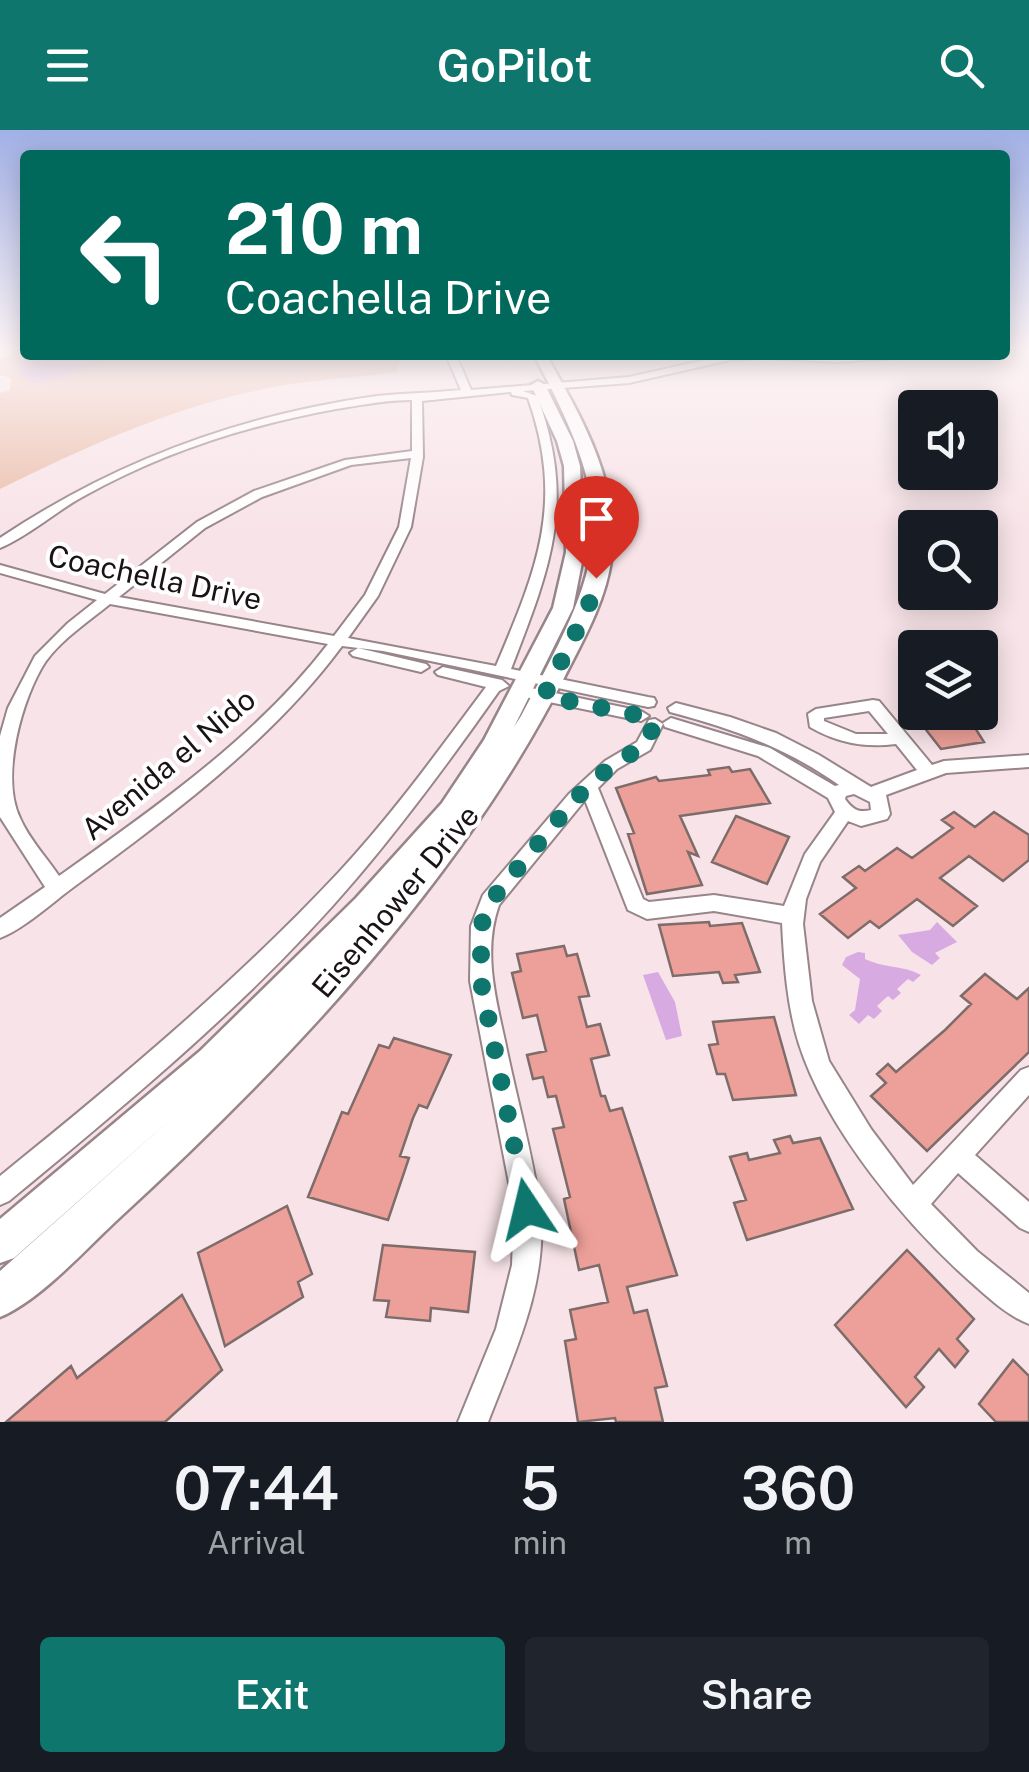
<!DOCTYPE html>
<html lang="en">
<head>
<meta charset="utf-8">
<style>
	:root { --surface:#171b24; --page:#20242c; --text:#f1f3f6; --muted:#9ea1a6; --accent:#0f766e }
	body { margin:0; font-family:"Public Sans",sans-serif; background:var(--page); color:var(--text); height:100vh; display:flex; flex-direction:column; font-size:38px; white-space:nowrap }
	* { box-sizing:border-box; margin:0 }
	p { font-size:32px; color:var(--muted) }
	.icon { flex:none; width:55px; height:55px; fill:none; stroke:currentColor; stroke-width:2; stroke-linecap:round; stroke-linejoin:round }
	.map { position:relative; height:1292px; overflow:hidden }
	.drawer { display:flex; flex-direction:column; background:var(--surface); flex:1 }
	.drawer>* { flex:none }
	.banner { position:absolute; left:20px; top:20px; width:990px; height:210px; border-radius:10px; box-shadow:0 5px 25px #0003; background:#00695c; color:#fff; overflow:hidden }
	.tools { position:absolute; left:898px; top:260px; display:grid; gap:20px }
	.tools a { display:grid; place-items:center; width:100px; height:100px; border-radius:10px; background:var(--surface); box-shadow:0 5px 25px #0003; font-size:50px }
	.pin { position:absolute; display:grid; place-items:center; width:85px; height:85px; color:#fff; margin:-102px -42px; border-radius:50% 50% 50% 0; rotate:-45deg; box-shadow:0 0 10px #0007 }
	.pin .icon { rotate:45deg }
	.me { position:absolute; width:110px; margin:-55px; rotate:350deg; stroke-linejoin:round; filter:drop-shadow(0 0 8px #0008) }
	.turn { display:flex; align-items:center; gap:35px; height:210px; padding:0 40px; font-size:45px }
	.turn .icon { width:130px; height:130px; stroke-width:2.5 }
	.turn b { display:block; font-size:70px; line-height:85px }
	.eta { display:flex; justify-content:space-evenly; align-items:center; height:170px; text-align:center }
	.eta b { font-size:60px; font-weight:600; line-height:70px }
	.cta { display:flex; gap:20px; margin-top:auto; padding:20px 40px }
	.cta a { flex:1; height:115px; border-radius:10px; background:var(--accent); color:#fff; font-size:40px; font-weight:600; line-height:115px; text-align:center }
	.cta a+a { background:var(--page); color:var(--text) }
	header { display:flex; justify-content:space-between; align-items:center; height:130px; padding:0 40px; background:var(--accent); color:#fff; font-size:45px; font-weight:600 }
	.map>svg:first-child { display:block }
</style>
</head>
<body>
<header><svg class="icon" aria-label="menu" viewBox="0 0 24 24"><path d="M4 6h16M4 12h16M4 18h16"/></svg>GoPilot<svg class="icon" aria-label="search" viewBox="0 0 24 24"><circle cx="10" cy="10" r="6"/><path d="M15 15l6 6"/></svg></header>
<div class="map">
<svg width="1029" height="1292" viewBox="0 0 1029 1292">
	<rect width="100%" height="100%" fill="#f8e4e8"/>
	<path fill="#eabfab" d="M 19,217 L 25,217 L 25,225 L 401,225 L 397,242 C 351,248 304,250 259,260 C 167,279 83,318 0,359 L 0,263 L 10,260 L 11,248 L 0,245 L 0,229 L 13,225 Z"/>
	<path fill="#d8aae2" d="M 25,221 L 25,225 L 144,225 L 105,229 L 62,248 L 34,253 L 19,244 Z
		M 937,792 L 957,812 L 935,823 L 940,828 L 932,835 L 912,822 L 898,805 L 930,800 Z
		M 858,822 L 865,823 L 865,829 C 883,838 903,835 921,845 L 913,852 L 908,849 L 897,859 L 901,863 L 893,870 L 888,866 L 877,876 L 882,881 L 874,889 L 868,885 L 859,894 L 849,885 L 855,880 L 860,849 L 842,835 L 846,827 Z
		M 658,842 L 675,872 L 682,906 L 666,910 L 643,845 Z"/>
	<path fill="#eda099" stroke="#7d6c6a" stroke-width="2.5" d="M 912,582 L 967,585 L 984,612 L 941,619 Z
		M 729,637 L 732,642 L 750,639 L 770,673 L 680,686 L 698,726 L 688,722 L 702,755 L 647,764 L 628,704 L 634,703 L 616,658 L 656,647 L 659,651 L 710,645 L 708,640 Z
		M 954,682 L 975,697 L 994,682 L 1029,705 L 1029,730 L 1003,751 L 969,726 L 940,748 L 977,776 L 953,796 L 917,769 L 879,798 L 870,791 L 848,808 L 820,784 L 856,758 L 843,747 L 859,736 L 865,741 L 897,718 L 912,728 L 953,698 L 942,690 Z
		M 736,686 L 789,707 L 767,754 L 712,732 Z
		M 709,792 L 710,796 L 742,793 L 760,842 L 735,845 L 738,852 L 723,853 L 719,842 L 673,846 L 659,795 Z
		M 564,816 L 567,826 L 577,824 L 589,866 L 579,867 L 587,897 L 600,894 L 609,925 L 591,929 L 601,966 L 605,966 L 610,981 L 622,978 L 677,1145 L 627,1157 L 634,1183 L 647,1180 L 667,1256 L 655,1258 L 663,1292 L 616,1292 L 615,1288 L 578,1292 L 565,1211 L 576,1209 L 570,1180 L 608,1172 L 599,1135 L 579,1140 L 564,1069 L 570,1067 L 553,999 L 564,997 L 556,966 L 548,967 L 543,947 L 533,949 L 527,925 L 546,921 L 537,885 L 523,888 L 512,843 L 521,841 L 517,824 Z
		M 985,844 L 1017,869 L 1029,858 L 1029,922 L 927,1021 L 871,966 L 886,953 L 877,944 L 888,934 L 896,942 L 945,900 L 971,874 L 961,866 Z
		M 774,887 L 796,965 L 733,970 L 725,944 L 717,944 L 709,915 L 718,914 L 713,892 Z
		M 394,908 L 451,925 L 427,978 L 419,975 L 413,988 L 400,1026 L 409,1028 L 388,1090 L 308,1067 L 342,982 L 348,984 L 379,915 L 389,918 Z
		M 790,1006 L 793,1013 L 820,1008 L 853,1079 L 747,1110 L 734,1073 L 746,1070 L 730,1027 L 747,1023 L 749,1030 L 780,1023 L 774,1010 Z
		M 287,1076 L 312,1144 L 298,1152 L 303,1167 L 225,1216 L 198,1123 Z
		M 383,1115 L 475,1122 L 468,1182 L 431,1178 L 430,1191 L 386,1187 L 389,1171 L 374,1170 Z
		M 907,1120 L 974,1189 L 957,1209 L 968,1221 L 955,1237 L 939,1219 L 915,1247 L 924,1257 L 906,1277 L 835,1195 Z
		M 182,1165 L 222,1240 L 165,1292 L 6,1292 L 71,1236 L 77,1248 Z
		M 1013,1230 L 1029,1246 L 1029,1292 L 996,1292 L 979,1274 Z"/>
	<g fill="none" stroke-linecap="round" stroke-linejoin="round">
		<defs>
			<path id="minor" d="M 446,225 L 456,225 L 471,260 L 629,247 L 727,225 L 905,225 L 900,228 L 837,232 L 764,228 L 730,230 L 629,253 L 523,261 L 537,266 C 577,373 550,438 511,539 L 648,567 L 654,568 L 656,572 L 654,576 L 648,577 L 383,521 L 342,516 C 271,612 170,686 75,756 C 54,771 24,799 0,808 L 0,788 L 45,757 L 0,687 L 0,606 L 8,578 L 35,526 L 68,493 L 97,470 L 0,443 L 0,435 L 105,464 L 197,392 L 254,361 L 345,330 L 412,321 L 412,270 C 386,270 361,275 336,279 C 248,295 163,322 84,366 C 56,381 29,406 0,418 L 0,408 C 115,331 240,285 377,266 C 405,263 433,263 461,260 ZM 511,262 L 512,265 L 528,268 C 565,373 537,439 496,536 L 348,508 L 378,466 L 411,397 L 423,327 L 422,271 ZM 411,328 L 399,397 L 365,465 L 334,506 L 119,467 L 205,398 L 262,367 L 351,335 ZM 110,474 L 328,514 C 258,606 152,680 59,746 C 47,728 29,709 20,688 C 0,647 22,567 46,531 C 62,509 89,491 110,474 Z
				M 358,518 L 426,534 L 429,537 L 421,542 L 353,526 L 350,523 Z
				M 443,537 L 502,550 L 509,556 L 499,561 C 454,625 407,689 356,749 C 254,869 130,971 9,1071 L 0,1075 L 0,1046 C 119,950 235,853 339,742 C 393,684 439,620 486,557 L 438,545 L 435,542 Z
				M 531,558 L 641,581 L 649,586 L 641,591 L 525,567 L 523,563 Z
				M 873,570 L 879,571 L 932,635 L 944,631 L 1029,625 L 1029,637 L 946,643 L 886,665 L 890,684 L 887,689 L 861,696 L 848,691 L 820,732 L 806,769 L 803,794 L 812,871 L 829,931 L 871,999 L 913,1055 L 1021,940 L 1029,937 L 1029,965 L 975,1025 L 1029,1072 L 1029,1102 L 1020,1098 L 958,1043 L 931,1074 L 977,1121 L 1029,1163 L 1029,1194 C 1008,1186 990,1169 973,1154 C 907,1096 826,999 799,914 C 787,876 784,833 782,793 L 714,781 L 647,789 L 628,780 L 585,670 L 499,775 C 483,820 495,866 505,911 C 516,966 532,1021 540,1077 C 549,1152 514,1224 488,1292 L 458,1292 L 496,1199 L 512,1135 L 514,1079 L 470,851 L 471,796 L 483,765 L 569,664 L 605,631 L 637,612 L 649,590 L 655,589 L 663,594 L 650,620 L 617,639 L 598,658 L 643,769 L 649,772 L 714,765 L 784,776 L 805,724 L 835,682 L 828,668 L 758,626 L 665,597 L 663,593 L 671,588 L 770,618 L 835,656 L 839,655 C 787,618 731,598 670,582 L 668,578 L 676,573 L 730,587 L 776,603 L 819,625 L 871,657 L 917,640 L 896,614 C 864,618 838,613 810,597 L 808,584 L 816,579 ZM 869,581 L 888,604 L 856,604 L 824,591 L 824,588 ZM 854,664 L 870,672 L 871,680 C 859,683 853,680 845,669 L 846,666 Z"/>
			<path id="secondary" d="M 534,225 L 546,225 C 582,288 622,356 611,431 C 605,473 582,512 563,550 C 458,755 285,936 116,1091 C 84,1121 40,1170 0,1187 L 0,1141 L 180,981 L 14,1128 L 0,1133 L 0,1089 L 200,921 L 356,768 L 442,673 L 484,610 L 553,478 L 566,422 L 564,336 L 557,311 L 531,255 L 538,251 L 545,255 L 573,311 L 580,336 L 584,422 L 573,478 L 514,597 L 521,586 C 607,427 622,390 534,225 Z"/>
		</defs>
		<use href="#minor" stroke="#978589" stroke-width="4"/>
		<use href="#secondary" stroke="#978589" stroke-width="5"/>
		<use href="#minor" fill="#fff" fill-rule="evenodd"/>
		<use href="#secondary" fill="#fff" fill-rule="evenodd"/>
	</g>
	<linearGradient id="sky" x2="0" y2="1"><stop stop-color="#a1b0e6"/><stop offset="0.55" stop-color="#fcf3f5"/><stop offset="1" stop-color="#fcf3f5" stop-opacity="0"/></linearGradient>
	<rect width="1029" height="398" fill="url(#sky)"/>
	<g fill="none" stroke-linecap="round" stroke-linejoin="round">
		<path stroke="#0f766e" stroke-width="18" stroke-dasharray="0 32.4" d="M 527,1079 L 481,852 L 481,796 L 490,772 L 575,669 L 612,635 L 644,616 L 655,594 L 642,586 L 544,566 L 588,478 L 596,448"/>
	</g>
	<g text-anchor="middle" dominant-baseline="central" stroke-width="8" stroke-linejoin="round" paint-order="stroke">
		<g font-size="30" fill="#1a1315" stroke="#fff">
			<text transform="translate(155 447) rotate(12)">Coachella Drive</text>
			<text transform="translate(168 634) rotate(-40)">Avenida el Nido</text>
			<text transform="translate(395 771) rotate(-50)">Eisenhower Drive</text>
		</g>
	</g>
</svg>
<div class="tools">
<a><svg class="icon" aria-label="sound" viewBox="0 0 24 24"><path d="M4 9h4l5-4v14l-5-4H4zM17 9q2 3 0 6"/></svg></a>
<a><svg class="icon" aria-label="search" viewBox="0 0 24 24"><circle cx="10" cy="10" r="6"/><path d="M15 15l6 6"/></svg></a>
<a><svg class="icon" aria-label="layers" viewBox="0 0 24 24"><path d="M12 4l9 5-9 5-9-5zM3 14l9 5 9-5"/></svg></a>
</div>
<div class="pin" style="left:596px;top:448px;background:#d93025"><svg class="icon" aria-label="arrive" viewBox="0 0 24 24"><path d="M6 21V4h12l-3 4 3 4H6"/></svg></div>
<svg class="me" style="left:527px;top:1079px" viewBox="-20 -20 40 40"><path d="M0-17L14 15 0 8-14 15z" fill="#0f766e" stroke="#fff" stroke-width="4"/></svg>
<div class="banner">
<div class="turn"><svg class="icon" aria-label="left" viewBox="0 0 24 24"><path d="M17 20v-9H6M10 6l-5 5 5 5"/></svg><div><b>210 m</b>Coachella Drive</div></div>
</div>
</div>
<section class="drawer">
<div class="eta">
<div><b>07:44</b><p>Arrival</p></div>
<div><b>5</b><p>min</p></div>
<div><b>360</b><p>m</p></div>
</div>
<div class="cta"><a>Exit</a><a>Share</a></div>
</section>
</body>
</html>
